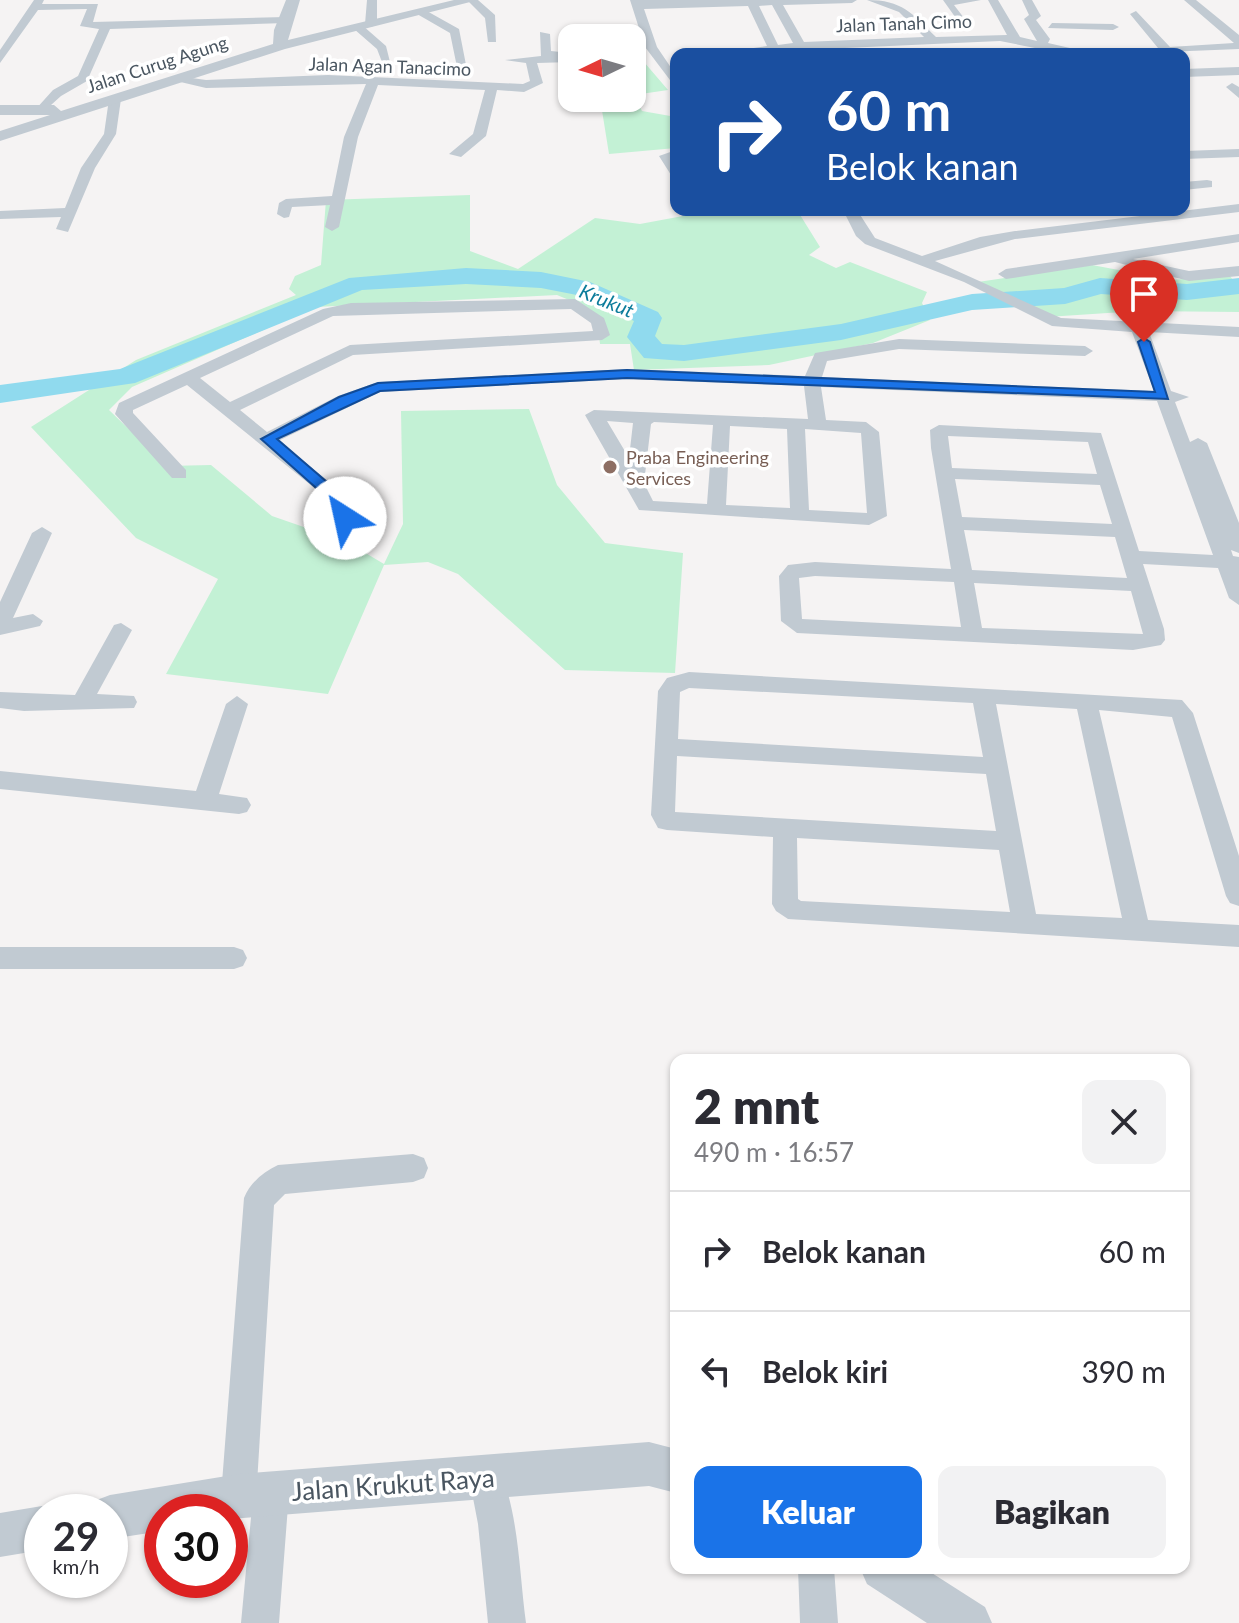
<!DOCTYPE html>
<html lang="id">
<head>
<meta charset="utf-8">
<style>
	:root { --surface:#fff; --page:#f2f2f3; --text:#2b2b33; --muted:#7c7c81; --line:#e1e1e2; --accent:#1a73e8 }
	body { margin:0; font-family:Lato,sans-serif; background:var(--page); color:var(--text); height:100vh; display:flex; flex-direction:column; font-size:30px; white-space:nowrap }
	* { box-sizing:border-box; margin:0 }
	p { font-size:26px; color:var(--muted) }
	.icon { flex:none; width:44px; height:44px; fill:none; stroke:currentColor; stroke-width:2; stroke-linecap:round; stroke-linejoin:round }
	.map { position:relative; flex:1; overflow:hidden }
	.sheet { position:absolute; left:670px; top:1054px; width:520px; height:520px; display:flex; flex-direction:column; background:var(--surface); border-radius:16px; box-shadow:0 2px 6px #0004 }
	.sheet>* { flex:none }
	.guide { position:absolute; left:670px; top:48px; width:520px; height:168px; border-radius:16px; box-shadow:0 2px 6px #0004; background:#1a4fa0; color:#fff; overflow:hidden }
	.needle { width:52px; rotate:265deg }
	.controls { position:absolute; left:558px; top:24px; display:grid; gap:16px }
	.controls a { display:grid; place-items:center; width:88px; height:88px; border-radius:16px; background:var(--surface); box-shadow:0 2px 6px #0004; font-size:40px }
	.speed { position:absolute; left:24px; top:1494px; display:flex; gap:16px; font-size:40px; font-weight:700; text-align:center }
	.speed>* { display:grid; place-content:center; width:104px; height:104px; border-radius:50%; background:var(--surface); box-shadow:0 2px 6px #0004; line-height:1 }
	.speed small { font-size:20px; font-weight:400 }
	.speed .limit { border:12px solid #d22; background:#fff; color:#111 }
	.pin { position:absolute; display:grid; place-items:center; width:68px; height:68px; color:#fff; margin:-82px -34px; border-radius:50% 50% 50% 0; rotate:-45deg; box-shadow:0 0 8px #0007 }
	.pin .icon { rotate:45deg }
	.me { position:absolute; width:88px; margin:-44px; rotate:325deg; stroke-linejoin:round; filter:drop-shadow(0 0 6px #0008) }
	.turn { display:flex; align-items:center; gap:28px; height:168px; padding:0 24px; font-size:36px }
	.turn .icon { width:104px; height:104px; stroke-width:2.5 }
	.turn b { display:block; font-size:56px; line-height:68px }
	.round { display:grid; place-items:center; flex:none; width:84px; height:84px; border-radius:16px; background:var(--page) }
	.summary { display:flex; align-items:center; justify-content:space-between; height:136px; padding:0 24px }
	h1 { font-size:48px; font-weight:800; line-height:60px }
	.cta { display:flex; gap:16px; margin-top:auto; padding:16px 24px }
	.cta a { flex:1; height:92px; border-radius:16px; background:var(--accent); color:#fff; font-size:32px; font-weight:800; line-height:92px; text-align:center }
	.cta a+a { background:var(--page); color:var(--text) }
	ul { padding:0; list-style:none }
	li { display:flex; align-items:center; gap:24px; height:120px; padding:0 24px; border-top:2px solid var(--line) }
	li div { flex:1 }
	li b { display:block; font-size:30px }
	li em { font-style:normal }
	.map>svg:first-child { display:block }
</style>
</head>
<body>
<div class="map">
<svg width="1239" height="1623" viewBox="0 0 1239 1623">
	<rect width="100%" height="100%" fill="#f5f3f3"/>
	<path fill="#c3f1d5" d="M 644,62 L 668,90 L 634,95 L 642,111 L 676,117 L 676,148 L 609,154 L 600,98 L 632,98 L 632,63 Z
		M 470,195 L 470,251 L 518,269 L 595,218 L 640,224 L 715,210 L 797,210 L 820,247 L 809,255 L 836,268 L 850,262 L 927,292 L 922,303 L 930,320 L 873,343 L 769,365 L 634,370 L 630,344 L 600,344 C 597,310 587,307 557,295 L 316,307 L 132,387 L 109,410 L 167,466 L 211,465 L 272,516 L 347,542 L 384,564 L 403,524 L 401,411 L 529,409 L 557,485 L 605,543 L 683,553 L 675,673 L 565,670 L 458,574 L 428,562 L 384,565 L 328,694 L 166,674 L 218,579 L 136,538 L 31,427 L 136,360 L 296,295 L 289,289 L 295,276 L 321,265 L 326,200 Z
		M 1092,265 L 1172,280 L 1229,275 L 1239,287 L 1239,312 L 1138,311 L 1047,317 L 978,282 Z"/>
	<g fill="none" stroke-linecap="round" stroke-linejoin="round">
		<path fill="#90daee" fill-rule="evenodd" d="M 466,268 L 541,272 L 590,282 L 658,312 L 662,318 L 655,336 L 662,344 L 684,345 L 841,324 L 972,294 L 1064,288 L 1100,278 L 1187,284 L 1239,278 L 1239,294 L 1187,300 L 1101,294 L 1065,304 L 972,310 L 841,340 L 684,361 L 644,358 L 627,337 L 634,321 L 582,296 L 541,288 L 466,284 L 362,290 L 135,383 L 0,403 L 0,385 L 120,369 L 349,278 Z"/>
		<path fill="#c1cad2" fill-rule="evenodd" d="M 34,0 L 44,0 L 42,4 L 98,4 L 93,22 L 286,17 L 292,20 L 286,23 L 110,29 L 87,81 L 61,96 L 41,114 L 35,110 L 53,90 L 78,76 L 99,29 L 80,26 L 87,9 L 38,10 L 0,63 L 0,50 Z
			M 367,0 L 377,0 L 377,24 L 371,27 L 365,24 Z
			M 467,0 L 478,0 L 495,15 L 496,42 L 488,42 L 485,18 Z
			M 630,0 L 857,0 L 852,3 L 783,5 L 804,42 L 924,37 L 899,12 L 867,0 C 902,0 912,13 936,37 L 1007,35 L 988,0 L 998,0 L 1020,37 L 1037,41 L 1024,19 L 1029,15 L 1022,0 L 1032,0 L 1041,16 L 1036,20 L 1050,39 L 1048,43 L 1096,54 L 1065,54 L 1000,41 L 712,54 L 767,46 L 748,6 L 644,9 L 657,47 L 676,75 L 676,88 L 645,47 ZM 772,5 L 793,43 L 778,45 L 759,6 Z
			M 943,0 L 981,0 L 954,5 L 964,18 L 958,21 Z
			M 1184,0 L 1196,0 L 1239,35 L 1239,49 L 1116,54 L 1158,48 L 1130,14 L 1136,11 L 1170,47 L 1234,43 Z
			M 417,10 L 425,10 L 459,29 L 467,70 L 457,67 L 450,33 L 417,14 Z
			M 1052,23 L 1113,24 L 1119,27 L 1113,30 L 1048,28 Z
			M 354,25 L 362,25 L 386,46 L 390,62 L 382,62 L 377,49 L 354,29 Z
			M 585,29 L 593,29 L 596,38 L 584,38 Z
			M 540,32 L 550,34 L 551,51 L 570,53 L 572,62 L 537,63 L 543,83 L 524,92 L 497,90 L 486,136 L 461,157 L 449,154 L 473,134 L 485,90 L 378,85 L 358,137 L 339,227 L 332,231 L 325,227 L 330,205 L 292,207 L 289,217 L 284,218 L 277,214 L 279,203 L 286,199 L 332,196 L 344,137 L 366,84 L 206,88 L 172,80 L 178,76 L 206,80 L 328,75 L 523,84 L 530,81 L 526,63 L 505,60 L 541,56 Z
			M 1239,67 L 1239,75 L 1184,77 L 1184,69 Z
			M 1232,83 L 1239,87 L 1239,98 L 1226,87 Z
			M 115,95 L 121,99 L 116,134 L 95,168 L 68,232 L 56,229 L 61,217 L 0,219 L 0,211 L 65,208 L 81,168 L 104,134 L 109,99 Z
			M 1239,149 L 1239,157 L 1184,159 L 1184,151 Z
			M 676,150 L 676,176 L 671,175 L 659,156 Z
			M 1207,180 L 1212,181 L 1212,187 L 1184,190 L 1184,182 Z
			M 1239,204 L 1239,212 L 1015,239 L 935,261 L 1061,318 L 1239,327 L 1239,337 L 1149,332 L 1171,391 L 1189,397 L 1175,402 L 1190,442 L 1198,438 L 1207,443 L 1239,523 L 1239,553 L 1231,550 L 1233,556 L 1239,557 L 1239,605 L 1229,598 L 1218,568 L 1143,564 L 1164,629 L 1165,640 L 1161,645 L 1133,650 L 797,633 L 781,621 L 779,576 L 788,565 L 815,562 L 951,569 L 931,448 L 930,430 L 939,425 L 1101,433 L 1139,551 L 1213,555 L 1157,401 L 821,387 L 826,420 L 866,422 L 879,432 L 887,516 L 869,525 L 639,510 L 585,415 L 594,410 L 808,419 L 804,386 L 627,379 L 380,392 L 278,441 L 337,488 L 355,518 L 345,524 L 338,522 L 323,495 L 187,385 L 133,410 L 133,413 L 186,470 L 186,478 L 172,478 L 115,414 L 119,403 L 323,309 L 351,303 L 575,299 L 604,318 L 610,335 L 602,340 L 353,355 L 240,410 L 267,432 L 338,396 L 378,382 L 627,369 L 805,376 L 815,353 L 899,339 L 1085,346 L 1093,351 L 1085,356 L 899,349 L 827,361 L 822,377 L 1154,391 L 1132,332 L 1052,326 L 964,282 L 865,244 L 856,236 L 843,210 L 857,210 L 875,238 L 922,256 L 980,237 L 1015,231 ZM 571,309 L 591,323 L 593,331 L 350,345 L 230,402 L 200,378 L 333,316 ZM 607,421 L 633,423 L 629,458 ZM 654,422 L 713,425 L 707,504 L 653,501 L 644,483 L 651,424 ZM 730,426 L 787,429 L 790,508 L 726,505 ZM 805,429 L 861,433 L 867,513 L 809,510 ZM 948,436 L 1088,442 L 1097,474 L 952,468 ZM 955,479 L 1100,485 L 1112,524 L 962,517 ZM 964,530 L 1115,537 L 1127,578 L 972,570 ZM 815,576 L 954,582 L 961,627 L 802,619 L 799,578 ZM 974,583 L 1131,591 L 1143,634 L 982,628 Z
			M 1239,234 L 1239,242 L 1133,259 L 1189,271 L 1239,266 L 1239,276 L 1189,281 L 1115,262 L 1006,279 L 998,274 L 1006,269 Z
			M 42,527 L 52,533 L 13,618 L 33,614 L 43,621 L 40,626 L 0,635 L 0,602 L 32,533 Z
			M 121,623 L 132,630 L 97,694 L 134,696 L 137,702 L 134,708 L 24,711 L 0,708 L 0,692 L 75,695 L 114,625 Z
			M 689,672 L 1182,700 L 1193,713 L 1239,856 L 1239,906 L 1230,903 L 1226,896 L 1172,717 L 1099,710 L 1148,920 L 1239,925 L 1239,947 L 788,919 L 776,911 L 772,904 L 773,837 L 667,830 L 658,828 L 651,815 L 658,691 L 667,678 ZM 689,688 L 973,703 L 983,757 L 678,739 L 680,692 ZM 996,704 L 1077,709 L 1122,918 L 1036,914 ZM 677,756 L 986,774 L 996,831 L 675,812 ZM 797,838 L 999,850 L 1010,912 L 801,901 L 798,899 Z
			M 237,696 L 248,704 L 219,794 L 247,798 L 251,805 L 247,812 L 239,814 L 0,789 L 0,771 L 196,791 L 226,704 Z
			M 0,947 L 234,947 L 243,950 L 247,958 L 243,966 L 234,969 L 0,969 Z
			M 413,1154 L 424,1158 L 428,1168 L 424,1178 L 413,1182 L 285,1194 L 274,1205 L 257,1484 L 271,1475 L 283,1481 L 289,1493 L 279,1623 L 241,1623 L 252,1507 L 239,1514 L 227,1508 L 221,1496 L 244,1198 C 250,1183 263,1172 278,1165 Z
			M 486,1460 L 498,1465 C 519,1513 519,1571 526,1623 L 488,1623 L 478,1524 L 469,1477 L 474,1465 Z
			M 798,1568 L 834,1568 L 838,1623 L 800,1623 Z"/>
		<path fill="#c1cad2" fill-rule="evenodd" d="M 286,0 L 300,0 L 288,40 L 454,0 L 478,0 L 285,49 L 0,141 L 0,131 L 50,115 L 0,115 L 0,105 L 54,105 L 61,111 L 273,44 L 274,30 Z
			M 649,1442 L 676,1449 L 676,1493 L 649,1486 L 230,1519 L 230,1512 L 162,1512 L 162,1531 L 110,1539 L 110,1512 L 90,1512 L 94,1501 L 110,1495 L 239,1474 Z
			M 42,1506 L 57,1512 L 42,1512 L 42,1550 L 0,1557 L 0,1513 Z
			M 860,1568 L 924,1568 L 985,1607 L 992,1623 L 927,1623 L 867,1584 Z"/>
	</g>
	<path fill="#1a73e8" stroke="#114b97" stroke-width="2" d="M 1144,338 L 1150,342 L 1168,399 L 627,378 L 380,391 L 277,439 L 335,489 L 353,518 L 345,523 L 340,521 L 324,495 L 261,439 L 339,397 L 378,383 L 627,370 L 1155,392 L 1138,342 Z"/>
	<circle fill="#8d6e63" stroke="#fff" stroke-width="3" cx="610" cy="467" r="8"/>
	<g text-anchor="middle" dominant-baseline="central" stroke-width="7" stroke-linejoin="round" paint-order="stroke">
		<g font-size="18" fill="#4a5661" stroke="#fff">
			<text transform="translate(904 23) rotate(-2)">Jalan Tanah Cimo</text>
			<text transform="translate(157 64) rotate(-18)">Jalan Curug Agung</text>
			<text transform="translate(390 66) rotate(2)">Jalan Agan Tanacimo</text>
		</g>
		<g font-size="18" fill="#785e54" stroke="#fff" text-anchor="start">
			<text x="626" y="457">Praba Engineering<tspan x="626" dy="21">Services</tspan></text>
		</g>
		<g font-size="20" font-style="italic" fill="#0c7c9b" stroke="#fff">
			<text transform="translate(607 300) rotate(22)">Krukut</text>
		</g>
		<g font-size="26" fill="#4a5661" stroke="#fff">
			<text transform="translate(393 1484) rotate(-4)">Jalan Krukut Raya</text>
		</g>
	</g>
</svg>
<div class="controls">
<a><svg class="needle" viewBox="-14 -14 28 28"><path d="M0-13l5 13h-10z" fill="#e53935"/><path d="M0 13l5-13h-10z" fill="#7c7c81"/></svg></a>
</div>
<div class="speed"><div>29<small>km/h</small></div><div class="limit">30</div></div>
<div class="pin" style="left:1144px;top:342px;background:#d93025"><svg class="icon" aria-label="arrive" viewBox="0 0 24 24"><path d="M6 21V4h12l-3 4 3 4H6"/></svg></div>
<svg class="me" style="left:345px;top:518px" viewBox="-20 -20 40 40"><circle r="19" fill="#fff"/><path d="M0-13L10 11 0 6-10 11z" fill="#1a73e8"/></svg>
<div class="guide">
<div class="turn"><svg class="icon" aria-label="right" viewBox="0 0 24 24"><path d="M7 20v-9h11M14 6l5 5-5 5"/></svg><div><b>60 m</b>Belok kanan</div></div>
</div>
<section class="sheet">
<div class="summary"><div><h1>2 mnt</h1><p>490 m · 16:57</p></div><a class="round"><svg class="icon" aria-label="close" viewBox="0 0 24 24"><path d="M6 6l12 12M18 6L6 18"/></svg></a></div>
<ul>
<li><svg class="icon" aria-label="right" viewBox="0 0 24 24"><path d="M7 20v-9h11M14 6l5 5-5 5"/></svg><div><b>Belok kanan</b></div><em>60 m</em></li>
<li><svg class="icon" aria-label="left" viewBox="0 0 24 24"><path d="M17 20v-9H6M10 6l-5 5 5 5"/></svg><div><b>Belok kiri</b></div><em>390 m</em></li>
</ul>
<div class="cta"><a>Keluar</a><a>Bagikan</a></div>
</section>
</div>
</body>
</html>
